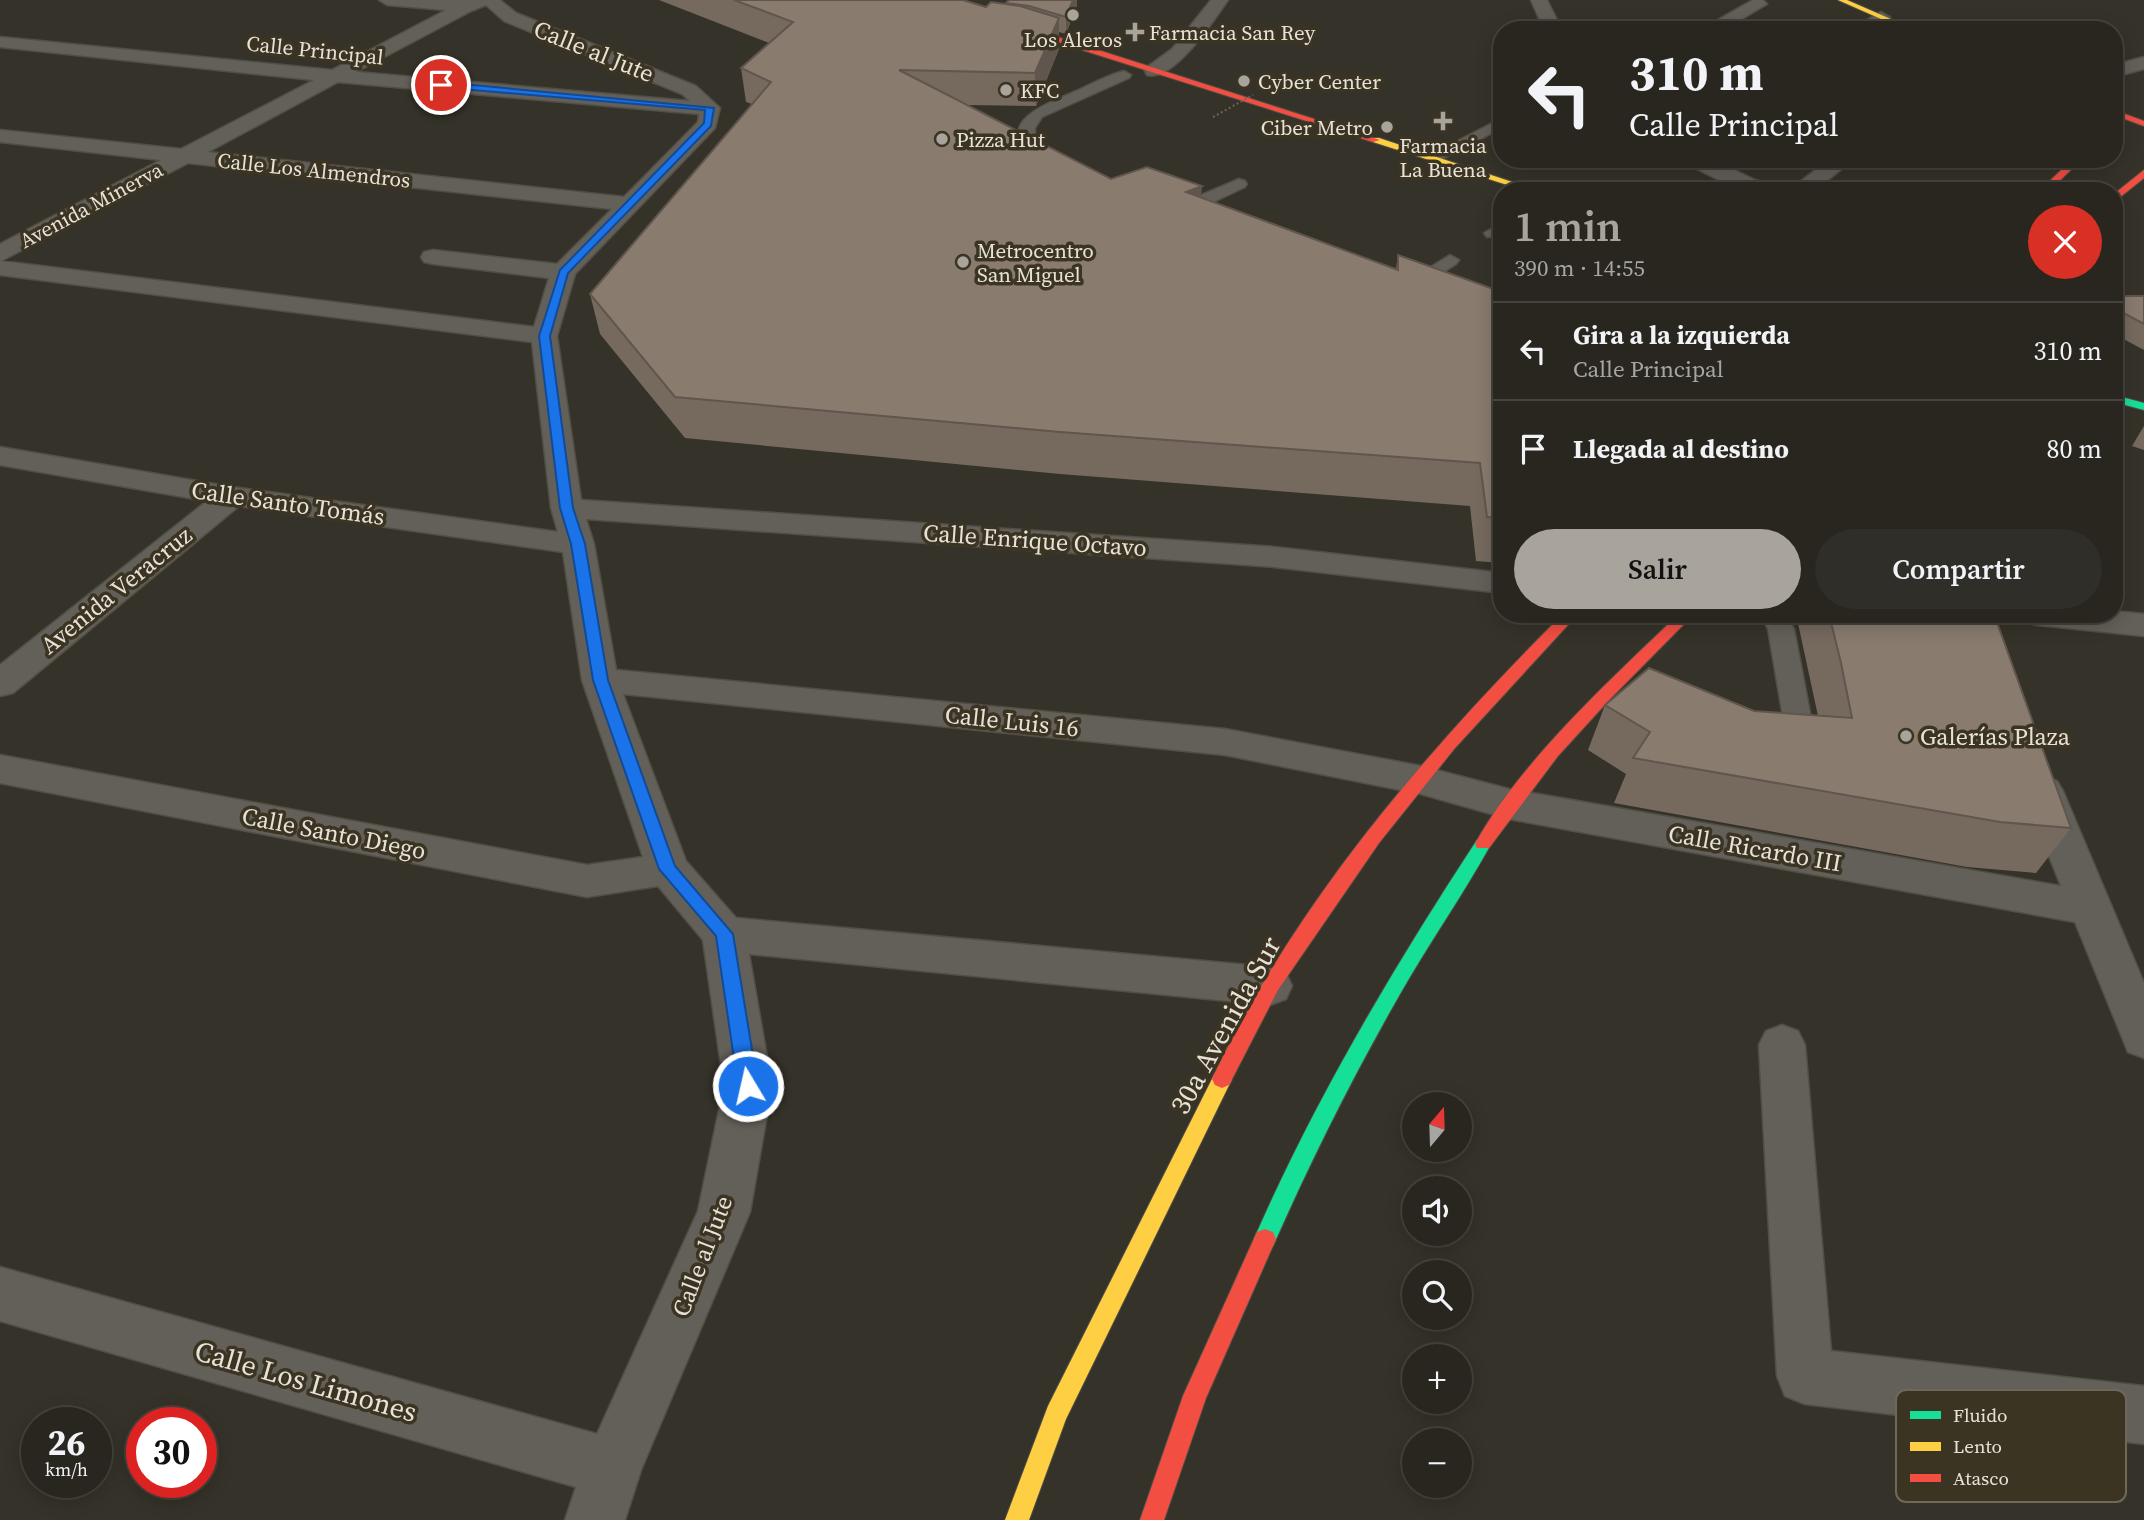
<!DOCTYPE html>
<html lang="es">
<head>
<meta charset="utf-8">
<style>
	:root { --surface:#28261f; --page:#302e28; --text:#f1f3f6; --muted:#a5a5a4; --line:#44433d; --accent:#a9a49b }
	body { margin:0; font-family:"Source Serif 4",serif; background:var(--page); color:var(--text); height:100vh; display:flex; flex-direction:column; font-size:26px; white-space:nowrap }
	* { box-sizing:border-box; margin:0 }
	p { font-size:23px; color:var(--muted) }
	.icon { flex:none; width:38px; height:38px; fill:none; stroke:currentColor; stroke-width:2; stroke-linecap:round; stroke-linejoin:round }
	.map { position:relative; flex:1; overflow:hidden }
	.side { position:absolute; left:1493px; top:182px; width:630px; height:441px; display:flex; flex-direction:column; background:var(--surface); border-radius:28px; box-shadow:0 4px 18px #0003,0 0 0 2px var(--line) }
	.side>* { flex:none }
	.hud { position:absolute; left:1493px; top:21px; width:630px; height:147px; border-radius:28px; box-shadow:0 4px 18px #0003,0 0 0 2px var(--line); background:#28261f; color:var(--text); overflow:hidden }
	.needle { width:46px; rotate:19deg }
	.tools { position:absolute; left:1402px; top:1092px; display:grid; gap:14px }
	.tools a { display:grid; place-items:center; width:70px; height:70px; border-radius:50%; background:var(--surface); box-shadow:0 4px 18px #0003,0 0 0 2px var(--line); font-size:35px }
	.speed { position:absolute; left:21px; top:1407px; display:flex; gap:14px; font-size:35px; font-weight:700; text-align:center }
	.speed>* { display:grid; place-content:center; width:91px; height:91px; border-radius:50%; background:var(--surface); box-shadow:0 4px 18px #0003,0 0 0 2px var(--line); line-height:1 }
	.speed small { font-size:18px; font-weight:400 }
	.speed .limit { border:10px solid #d22; background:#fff; color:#111 }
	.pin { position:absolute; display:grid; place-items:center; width:60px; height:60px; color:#fff; margin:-30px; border:4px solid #fff; border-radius:50%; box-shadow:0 2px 7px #0007 }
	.me { position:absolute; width:77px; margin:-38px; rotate:351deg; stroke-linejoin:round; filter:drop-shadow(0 0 5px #0008) }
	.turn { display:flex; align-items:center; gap:24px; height:147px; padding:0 21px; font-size:32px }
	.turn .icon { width:91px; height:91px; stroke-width:2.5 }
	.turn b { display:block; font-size:49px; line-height:60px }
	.round { display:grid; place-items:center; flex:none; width:74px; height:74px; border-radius:37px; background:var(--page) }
	.headline { display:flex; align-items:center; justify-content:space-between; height:119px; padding:0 21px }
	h1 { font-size:42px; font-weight:600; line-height:52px; color:var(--accent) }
	.button { display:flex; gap:14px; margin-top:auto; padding:14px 21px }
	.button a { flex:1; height:80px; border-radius:42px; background:var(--accent); color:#111; font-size:28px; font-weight:600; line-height:80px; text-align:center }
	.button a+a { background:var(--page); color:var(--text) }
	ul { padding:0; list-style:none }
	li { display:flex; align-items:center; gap:21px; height:98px; padding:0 21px; border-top:2px solid var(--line) }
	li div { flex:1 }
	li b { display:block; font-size:26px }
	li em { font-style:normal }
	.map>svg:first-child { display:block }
</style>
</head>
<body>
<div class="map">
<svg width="2144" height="1520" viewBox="0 0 2144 1520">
	<rect width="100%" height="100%" fill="#353229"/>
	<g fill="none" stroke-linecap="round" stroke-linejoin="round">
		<defs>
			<path id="lane" d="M 1124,71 L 1131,75 L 1129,78 L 1042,117 L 1035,128 L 1035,140 L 1054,157 L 1057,160 L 1054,163 C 1045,166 1037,161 1030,154 C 994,121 1051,102 1074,92 C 1090,85 1107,75 1124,71 Z
				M 1502,118 L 1502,128 L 1438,161 L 1433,163 L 1425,158 Z
				M 1239,179 L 1245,181 L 1247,184 L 1245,187 L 1190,213 L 1178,213 L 1176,209 L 1178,205 Z
				M 1502,223 L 1502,235 L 1487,237 L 1484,233 Z
				M 1450,255 L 1459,260 L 1456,264 L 1412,292 L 1406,293 L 1397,288 Z
				M 1760,614 L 1785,614 L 1794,629 L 1811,718 C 1800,735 1788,757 1766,751 L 1762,744 L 1783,717 L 1768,629 Z"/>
			<path id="street" d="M 379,0 L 500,0 L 516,13 L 696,86 L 720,108 L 715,128 L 575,274 L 557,336 L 581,500 L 1274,547 L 1502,573 L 1502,593 L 1274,567 L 586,519 L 594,544 L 616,670 L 1225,729 L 1421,766 L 1509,789 L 2061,886 L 2023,791 L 2029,781 L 2043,777 L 2057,781 L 2063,791 L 2144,983 L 2144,1058 L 2128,1052 L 2075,922 L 1509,819 L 1421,794 L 1225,755 L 623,694 L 686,861 L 736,918 L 1270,967 L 1286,973 L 1292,986 L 1286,999 L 1270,1005 L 749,954 L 772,1086 L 750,1212 L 641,1470 L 625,1520 L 565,1520 L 576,1487 L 0,1321 L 0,1267 L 597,1434 L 698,1211 L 724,1086 L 703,940 L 658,886 L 587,897 L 0,783 L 0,755 L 587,865 L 643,857 L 582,680 L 563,552 L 239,506 L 13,693 L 0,696 L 0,665 L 207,501 L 0,465 L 0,447 L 232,487 L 558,532 L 551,508 L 532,342 L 0,275 L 0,244 L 161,160 L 0,142 L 0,130 L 181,149 L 314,80 L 0,47 L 0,37 L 332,70 L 446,10 L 387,5 ZM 486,5 L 504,21 L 682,94 L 690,101 L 356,72 L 471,11 ZM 338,82 L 699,114 L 698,122 L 624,197 L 208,152 ZM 188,163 L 612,209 L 557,264 L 433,250 L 424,252 L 421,257 L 424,262 L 433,264 L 549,278 L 534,327 L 1,261 Z
				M 1211,0 L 1228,0 C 1214,20 1174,82 1147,75 L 1145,71 L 1147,67 L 1172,49 Z
				M 1531,0 L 1547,0 L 1562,30 L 1544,30 Z
				M 1753,0 L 1763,0 L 1767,4 L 1723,30 L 1700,30 Z
				M 1881,12 L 1890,17 L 1872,30 L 1850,30 Z
				M 2144,57 L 2144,69 L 2114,77 L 2114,65 Z
				M 1685,159 L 1712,159 L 1755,180 L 1776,186 L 1779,191 L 1739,190 L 1687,164 Z
				M 1830,159 L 1854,159 L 1814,191 L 1788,191 Z
				M 2114,611 L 2144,614 L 2144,636 L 2037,625 L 2025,622 L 2020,614 L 2114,614 Z
				M 1782,1025 L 1798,1031 L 1805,1045 L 1831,1351 L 2144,1386 L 2144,1444 L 1805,1404 L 1785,1396 L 1777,1376 L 1759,1045 L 1766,1031 Z"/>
			<path id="fast" d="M 2114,395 L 2144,403 L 2144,410 L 2114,402 Z
				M 1483,838 L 1489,840 L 1491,844 C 1463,895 1429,943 1400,994 C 1353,1076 1311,1160 1273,1246 L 1265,1249 L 1257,1246 L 1254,1239 C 1315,1099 1394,967 1477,840 Z"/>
			<path id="slow" d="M 1838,0 L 1847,0 L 1916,30 L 1906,30 Z
				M 1373,138 L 1379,138 L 1540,191 L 1526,191 L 1373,142 Z
				M 1222,1070 L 1229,1073 L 1232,1079 L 1066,1419 L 1029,1520 L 1005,1520 L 1048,1406 L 1215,1073 Z"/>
			<path id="jam" d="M 903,0 L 913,0 L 978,22 L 1026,27 L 1380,140 L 1373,142 L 1022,31 L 974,26 Z
				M 2114,110 L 2144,121 L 2144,126 L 2114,115 Z
				M 2073,159 L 2082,159 L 2049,191 L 2039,191 Z
				M 2144,170 L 2144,178 L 2114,202 L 2114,194 Z
				M 1563,614 L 1578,614 L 1455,748 L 1379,843 L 1278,990 L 1229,1085 L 1222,1088 L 1215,1085 L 1212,1079 C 1295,903 1426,751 1563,614 Z
				M 1679,614 L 1694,614 L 1610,699 L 1558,756 L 1489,848 L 1477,848 L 1475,844 C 1520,762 1611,679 1679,614 Z
				M 1265,1229 L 1273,1232 L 1276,1239 L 1206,1398 L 1164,1520 L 1140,1520 L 1183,1396 L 1257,1232 Z"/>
		</defs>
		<use href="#lane" stroke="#514e45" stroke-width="3"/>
		<use href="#street" stroke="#514e45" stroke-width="3"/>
		<use href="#fast" stroke="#514e45" stroke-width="2"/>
		<use href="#slow" stroke="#514e45" stroke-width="2"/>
		<use href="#jam" stroke="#514e45" stroke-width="2"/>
		<use href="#lane" fill="#636059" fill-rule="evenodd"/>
		<use href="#street" fill="#636059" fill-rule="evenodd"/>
		<use href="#fast" fill="#16e098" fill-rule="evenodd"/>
		<use href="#slow" fill="#ffcf43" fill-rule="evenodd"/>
		<use href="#jam" fill="#f24e42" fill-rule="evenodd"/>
		<path stroke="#67645e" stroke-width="2" stroke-dasharray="2 2.5" stroke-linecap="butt" d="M 1213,117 L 1253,95"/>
	</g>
	<path fill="#766a5f" d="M 659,0 L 963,0 L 986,7 L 1006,4 L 1009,0 L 1077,0 L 1077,5 L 1066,34 L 1059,32 L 1059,49 L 1036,106 L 967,105 L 1111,179 L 1201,198 L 1396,269 L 1398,255 L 1502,292 L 1502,563 L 1476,561 L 1470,506 L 1060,474 L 685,438 L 600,334 L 590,294 L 752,104 L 746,102 L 741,68 L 769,43 Z
		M 2114,296 L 2144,296 L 2144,350 L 2114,334 Z
		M 2144,426 L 2144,450 L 2132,446 Z
		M 1796,614 L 1994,614 L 2071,828 L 2036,873 L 1967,867 L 1614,803 L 1626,774 L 1588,750 L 1605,705 L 1754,711 L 1818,716 Z"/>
	<path fill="#60564d" d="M 1073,0 L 1077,0 L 1077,5 L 1066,34 L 1066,17 Z
		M 1059,18 L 1059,49 L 1036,106 L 1035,73 Z
		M 1202,186 L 1199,223 L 1186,192 Z"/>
	<path fill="#897b6e" stroke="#60564d" stroke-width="2" d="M 734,0 L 963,0 L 986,7 L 991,2 L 1020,6 L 1059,18 L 1035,73 L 899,70 L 1111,179 L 1147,167 L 1202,186 L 1186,192 L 1398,270 L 1398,255 L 1502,292 L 1502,518 L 1487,517 L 1480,463 L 1060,432 L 675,397 L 590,294 L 771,82 L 741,68 L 793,22 Z
		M 1009,0 L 1073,0 L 1066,17 L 1029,6 L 1006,3 Z
		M 2114,296 L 2144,296 L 2144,324 L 2114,308 Z
		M 1829,614 L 1994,614 L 2071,828 L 2000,822 L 1633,758 L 1650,732 L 1605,705 L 1649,668 L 1754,711 L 1852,718 L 1841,663 Z"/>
	<path fill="#1a73e8" stroke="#114b97" stroke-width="2" d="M 441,82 L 714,108 L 711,126 L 568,273 L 550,336 L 573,508 L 585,544 L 608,680 L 675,866 L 733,934 L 758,1086 L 755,1092 L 748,1094 L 741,1092 L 738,1086 L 716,936 L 659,869 L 593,680 L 571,544 L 560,508 L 539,336 L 560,270 L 704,123 L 705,110 L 438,87 Z"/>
	<g fill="#a9a49b" stroke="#3b3423" stroke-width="2.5">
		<circle cx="1073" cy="15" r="7"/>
		<path d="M1131.5 21.5h7v7h7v7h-7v7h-7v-7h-7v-7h7z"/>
		<circle cx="1244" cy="81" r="7"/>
		<circle cx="1006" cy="90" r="7"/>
		<path d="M1439.5 110.5h7v7h7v7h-7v7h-7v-7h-7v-7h7z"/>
		<circle cx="1387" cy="127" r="7"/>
		<circle cx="942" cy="139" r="7"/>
		<circle cx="963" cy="262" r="7"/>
		<circle cx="1906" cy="736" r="7"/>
	</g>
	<g text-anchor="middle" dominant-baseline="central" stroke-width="7" stroke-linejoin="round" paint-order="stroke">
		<g font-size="21" fill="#e7e2d8" stroke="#3b3423" text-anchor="start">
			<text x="1149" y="32">Farmacia San Rey</text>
			<text x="1073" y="39" text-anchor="middle">Los Aleros</text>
			<text x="1258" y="81">Cyber Center</text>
			<text x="1020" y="90">KFC</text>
			<text x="1373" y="127" text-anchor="end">Ciber Metro</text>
			<text x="956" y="139">Pizza Hut</text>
			<text x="1443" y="145" text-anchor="middle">Farmacia<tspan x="1443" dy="24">La Buena</tspan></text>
			<text x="977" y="250">Metrocentro<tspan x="977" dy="24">San Miguel</tspan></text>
		</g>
		<g font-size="21" fill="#e7e2d8" stroke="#3b3423">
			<text transform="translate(315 50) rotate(6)">Calle Principal</text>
			<text transform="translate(314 170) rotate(6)">Calle Los Almendros</text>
			<text transform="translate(91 205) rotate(-28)">Avenida Minerva</text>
		</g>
		<g font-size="24" fill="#e7e2d8" stroke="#3b3423">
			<text transform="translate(594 51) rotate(22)">Calle al Jute</text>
			<text transform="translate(288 503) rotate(8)">Calle Santo Tomás</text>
			<text transform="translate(1035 540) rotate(4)">Calle Enrique Octavo</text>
			<text transform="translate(116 590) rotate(-39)">Avenida Veracruz</text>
			<text transform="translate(1012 721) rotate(6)">Calle Luis 16</text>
			<text transform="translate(334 833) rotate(11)">Calle Santo Diego</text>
			<text transform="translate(1755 848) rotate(10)">Calle Ricardo III</text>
			<text transform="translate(702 1256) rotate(-69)">Calle al Jute</text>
		</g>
		<g font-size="24" fill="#e7e2d8" stroke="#3b3423" text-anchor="start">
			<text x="1920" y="736">Galerías Plaza</text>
		</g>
		<g font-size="28" fill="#e7e2d8" stroke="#3b3423">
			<text transform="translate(1225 1025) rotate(-61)">30a Avenida Sur</text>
			<text transform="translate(306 1381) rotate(16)">Calle Los Limones</text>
		</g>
	</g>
	<rect x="1896" y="1390" width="230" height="112" rx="10" fill="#3b3423" stroke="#6f6859" stroke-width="2"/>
	<rect x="1910" y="1411" width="31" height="8" fill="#16e098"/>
	<rect x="1910" y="1442" width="31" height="9" fill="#ffcf43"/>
	<rect x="1910" y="1474" width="31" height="8" fill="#f24e42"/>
	<g font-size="19" fill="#e7e2d8">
		<text x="1953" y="1422">Fluido</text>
		<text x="1953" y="1453">Lento</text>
		<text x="1953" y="1485">Atasco</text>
	</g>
</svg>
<div class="tools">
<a><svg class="needle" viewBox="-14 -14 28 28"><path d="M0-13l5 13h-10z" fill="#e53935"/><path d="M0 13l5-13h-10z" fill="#a5a5a4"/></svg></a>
<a><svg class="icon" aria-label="sound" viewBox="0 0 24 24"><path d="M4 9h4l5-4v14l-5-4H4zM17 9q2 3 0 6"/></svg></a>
<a><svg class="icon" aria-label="search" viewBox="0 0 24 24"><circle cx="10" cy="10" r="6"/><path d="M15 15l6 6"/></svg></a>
<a>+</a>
<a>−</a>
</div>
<div class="speed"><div>26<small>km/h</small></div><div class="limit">30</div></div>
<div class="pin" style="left:441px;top:85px;background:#d93025"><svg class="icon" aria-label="arrive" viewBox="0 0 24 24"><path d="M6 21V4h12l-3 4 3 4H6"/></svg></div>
<svg class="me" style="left:748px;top:1086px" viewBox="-20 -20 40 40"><circle r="17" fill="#1a73e8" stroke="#fff" stroke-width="3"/><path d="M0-11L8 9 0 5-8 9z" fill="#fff"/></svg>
<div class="hud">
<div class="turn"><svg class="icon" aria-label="left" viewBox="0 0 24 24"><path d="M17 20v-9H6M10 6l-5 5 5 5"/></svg><div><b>310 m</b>Calle Principal</div></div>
</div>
<section class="side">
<div class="headline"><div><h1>1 min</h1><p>390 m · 14:55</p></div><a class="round" style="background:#d93025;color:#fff"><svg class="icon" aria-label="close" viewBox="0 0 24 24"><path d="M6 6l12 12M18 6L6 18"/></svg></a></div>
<ul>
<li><svg class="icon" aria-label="left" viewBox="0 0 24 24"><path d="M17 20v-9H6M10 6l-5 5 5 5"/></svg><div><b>Gira a la izquierda</b><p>Calle Principal</p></div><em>310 m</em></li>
<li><svg class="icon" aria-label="arrive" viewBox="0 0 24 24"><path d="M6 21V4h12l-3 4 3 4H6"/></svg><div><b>Llegada al destino</b></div><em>80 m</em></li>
</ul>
<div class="button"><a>Salir</a><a>Compartir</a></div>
</section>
</div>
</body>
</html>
